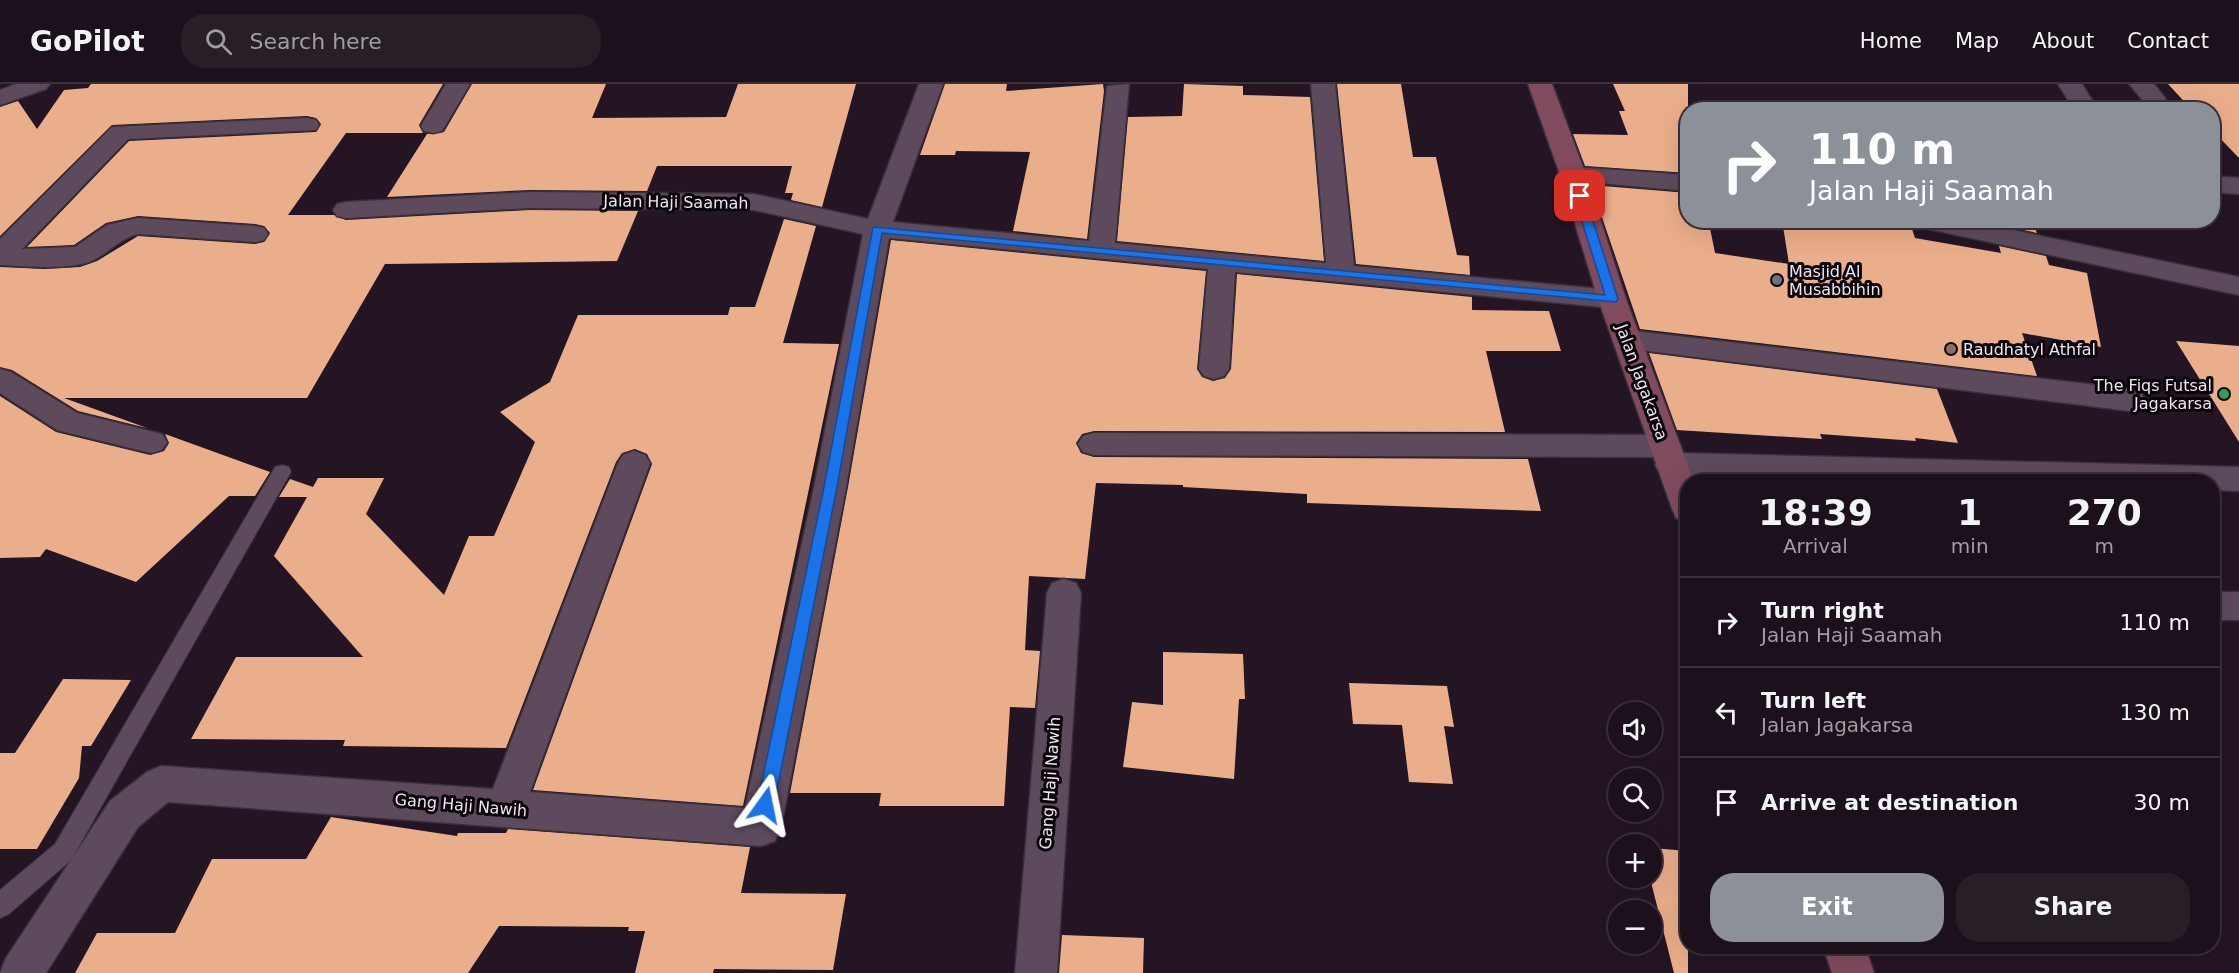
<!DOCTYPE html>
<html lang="en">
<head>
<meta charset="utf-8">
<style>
	:root { --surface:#1b101b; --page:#281e28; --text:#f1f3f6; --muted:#a09da3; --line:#39303a; --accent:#8c9099 }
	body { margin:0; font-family:"DejaVu Sans",sans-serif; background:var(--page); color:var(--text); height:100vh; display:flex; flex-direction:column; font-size:22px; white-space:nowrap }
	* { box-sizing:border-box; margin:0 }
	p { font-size:20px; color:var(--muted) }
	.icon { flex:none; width:33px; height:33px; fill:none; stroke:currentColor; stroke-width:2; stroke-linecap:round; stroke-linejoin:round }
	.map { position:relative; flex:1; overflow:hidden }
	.drawer { position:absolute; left:1680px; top:390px; width:540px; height:480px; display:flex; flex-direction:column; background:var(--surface); border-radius:24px; box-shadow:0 6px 24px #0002,0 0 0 2px var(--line) }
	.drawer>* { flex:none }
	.banner { position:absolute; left:1680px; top:18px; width:540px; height:126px; border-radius:24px; box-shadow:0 6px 24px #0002,0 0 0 2px var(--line); background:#8c9099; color:#fff; overflow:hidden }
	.fabs { position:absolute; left:1608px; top:618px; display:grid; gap:12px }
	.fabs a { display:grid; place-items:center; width:54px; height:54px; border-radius:50%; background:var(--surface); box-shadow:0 6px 24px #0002,0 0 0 2px var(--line); font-size:30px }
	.pin { position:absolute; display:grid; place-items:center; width:51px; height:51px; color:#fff; margin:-26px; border-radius:12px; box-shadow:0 3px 9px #0006 }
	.me { position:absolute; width:66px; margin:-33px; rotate:12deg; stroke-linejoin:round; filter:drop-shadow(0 0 4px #0008) }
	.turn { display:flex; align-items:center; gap:21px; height:126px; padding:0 30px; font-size:27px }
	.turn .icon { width:78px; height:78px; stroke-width:2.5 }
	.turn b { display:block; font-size:42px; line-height:51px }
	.eta { display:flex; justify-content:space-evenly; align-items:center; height:102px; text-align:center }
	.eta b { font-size:36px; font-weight:800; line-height:42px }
	.button { display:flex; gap:12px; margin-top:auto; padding:12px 30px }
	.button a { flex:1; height:69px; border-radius:24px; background:var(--accent); color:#fff; font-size:24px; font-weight:800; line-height:69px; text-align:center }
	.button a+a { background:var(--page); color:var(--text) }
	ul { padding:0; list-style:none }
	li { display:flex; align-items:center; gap:18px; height:90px; padding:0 30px; border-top:2px solid var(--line) }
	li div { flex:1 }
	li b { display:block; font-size:22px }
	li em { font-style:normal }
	header { display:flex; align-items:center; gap:36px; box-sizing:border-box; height:84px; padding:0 30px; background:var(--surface); border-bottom:2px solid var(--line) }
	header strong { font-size:28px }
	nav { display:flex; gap:33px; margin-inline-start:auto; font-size:21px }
	.search { width:420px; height:54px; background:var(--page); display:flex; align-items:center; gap:15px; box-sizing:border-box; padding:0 21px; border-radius:24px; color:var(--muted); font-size:22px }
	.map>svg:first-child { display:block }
</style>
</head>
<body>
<header>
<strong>GoPilot</strong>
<div class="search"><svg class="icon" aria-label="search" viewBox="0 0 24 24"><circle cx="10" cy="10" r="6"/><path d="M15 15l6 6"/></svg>Search here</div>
<nav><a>Home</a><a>Map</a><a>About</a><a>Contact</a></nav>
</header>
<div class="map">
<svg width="2239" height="889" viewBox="0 0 2239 889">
	<rect width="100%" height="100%" fill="#241524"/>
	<path fill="#ebae8a" d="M 91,0 L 443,0 L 419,41 L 423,49 L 346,49 L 288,131 L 334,131 L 346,136 L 529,126 L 638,127 L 617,177 L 385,180 L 307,314 L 64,314 L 147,344 L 78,327 L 12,286 L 0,283 L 0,183 L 45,185 L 80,183 L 97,177 L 138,152 L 255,160 L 264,158 L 270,149 L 264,142 L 255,140 L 138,132 L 106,139 L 74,161 L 27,163 L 129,57 L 316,48 L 321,40 L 316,34 L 307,32 L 112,41 L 0,152 L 0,23 L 18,17 L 37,45 L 64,6 L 88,4 Z
		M 472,0 L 606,0 L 592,34 L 726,33 L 738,0 L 856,0 L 822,123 L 791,116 L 793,109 L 785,109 L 792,82 L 657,82 L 647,107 L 529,106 L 387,113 L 427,50 L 444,48 Z
		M 945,0 L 1007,0 L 1006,7 L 1103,0 L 1104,7 L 1087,155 L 1013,147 L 1030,68 L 956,67 L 955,71 L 920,71 Z
		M 1184,0 L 1243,2 L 1243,11 L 1310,13 L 1324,177 L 1117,157 L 1128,33 L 1182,32 Z
		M 1337,0 L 1401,0 L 1413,73 L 1436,73 L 1457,171 L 1469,172 L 1470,191 L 1356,180 Z
		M 1613,0 L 1688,0 L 1688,89 L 1585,82 L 1573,50 L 1628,51 L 1619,27 L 1625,27 Z
		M 2168,0 L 2239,0 L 2239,74 L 2212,46 L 2212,26 L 2192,26 Z
		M 1591,101 L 1688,109 L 1688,137 L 1709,139 L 1715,169 L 1789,180 L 1782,136 L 1863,136 L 1911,142 L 1915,154 L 2001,169 L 1999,162 L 2046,172 L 2049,181 L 2087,189 L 2101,263 L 2022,249 L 2037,292 L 1640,245 Z
		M 784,135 L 816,142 L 783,259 L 839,260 L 743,722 L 533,706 L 652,380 L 647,370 L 635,365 L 622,369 L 616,378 L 506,664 L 343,662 L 345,656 L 191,655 L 236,573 L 363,573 L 274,472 L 307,413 L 279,413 L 290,395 L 313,403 L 318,394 L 384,394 L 366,430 L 444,511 L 469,452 L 494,452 L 535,358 L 500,328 L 550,298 L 578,231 L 728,231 L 730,223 L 755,223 Z
		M 1990,136 L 2032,136 L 2037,149 L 1990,139 Z
		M 891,156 L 1206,187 L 1197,285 L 1202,293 L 1213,297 L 1225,294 L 1231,285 L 1237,190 L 1472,213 L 1472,226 L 1549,227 L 1561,267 L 1486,267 L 1505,348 L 1094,347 L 1082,350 L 1076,359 L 1081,369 L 1094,373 L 1528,375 L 1541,427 L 1307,419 L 1307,410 L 1183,403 L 1183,401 L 1096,399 L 1085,495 L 1029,492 L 1025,566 L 1040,567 L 1035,624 L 1010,623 L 1004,722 L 879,722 L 881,709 L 790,709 L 848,403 Z
		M 2176,257 L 2239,262 L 2239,358 Z
		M 1649,269 L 1937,305 L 1958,359 L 1915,354 L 1916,357 L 1820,350 L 1822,355 L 1677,346 Z
		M 0,312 L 56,348 L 150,371 L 164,367 L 169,359 L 165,350 L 270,388 L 255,412 L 229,412 L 136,498 L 46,465 L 40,473 L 0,474 Z
		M 1163,568 L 1243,570 L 1245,615 L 1239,615 L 1234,695 L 1123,683 L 1132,618 L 1163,621 Z
		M 63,595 L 131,596 L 91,662 L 82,662 L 79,694 L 37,765 L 0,765 L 0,669 L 15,669 Z
		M 1349,599 L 1447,602 L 1454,643 L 1444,642 L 1453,700 L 1409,698 L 1402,641 L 1353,640 Z
		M 331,733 L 457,752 L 458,749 L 506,749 L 508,745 L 750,763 L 741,809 L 846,810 L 833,886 L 714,885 L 713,889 L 635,889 L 645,847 L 628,847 L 629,843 L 499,842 L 468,889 L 75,889 L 97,849 L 175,849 L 212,775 L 306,775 Z
		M 1652,764 L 1688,767 L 1688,889 L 1674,889 L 1652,802 Z
		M 1062,851 L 1144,854 L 1143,889 L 1059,889 Z"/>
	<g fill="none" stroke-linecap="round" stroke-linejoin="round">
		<defs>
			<path id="service" d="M 282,381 L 289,383 L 291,388 L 71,776 L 9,830 L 0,834 L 0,806 L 55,760 L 275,383 Z"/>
			<path id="minor" d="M 16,0 L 50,0 L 46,5 L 0,21 L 0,6 Z
				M 446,0 L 470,0 L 442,47 L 433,49 L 424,47 L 421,42 Z
				M 919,0 L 943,0 L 893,138 L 1089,157 L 1107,2 L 1129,0 L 1115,159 L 1326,179 L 1311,0 L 1335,0 L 1354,182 L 1612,206 L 1622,208 L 1626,215 L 1622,222 L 1612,224 L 1235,188 L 1229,285 L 1224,292 L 1214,295 L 1204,292 L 1199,285 L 1208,185 L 889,154 L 846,403 L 781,744 L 775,757 L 761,762 L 168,718 L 138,743 L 46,889 L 0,889 L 6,874 L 110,717 L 147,688 L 161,682 L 493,705 L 618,379 L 623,371 L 634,367 L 645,371 L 650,379 L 530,708 L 745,724 L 814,403 L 863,150 L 754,126 L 529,124 L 346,134 L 337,132 L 333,126 L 337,120 L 346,118 L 529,108 L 754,110 L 868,135 Z
				M 2058,0 L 2082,0 L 2098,26 L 2074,26 Z
				M 2129,0 L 2154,0 L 2166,15 L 2162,20 L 2146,20 Z
				M 307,34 L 316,36 L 319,41 L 316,46 L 128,55 L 22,165 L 75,163 L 107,141 L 138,134 L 255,142 L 264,144 L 268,150 L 264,156 L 255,158 L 138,150 C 118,155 107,171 89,178 C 66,186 25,182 0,181 L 0,155 L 112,43 Z
				M 1573,83 L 1688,91 L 1688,107 L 1564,96 L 1560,91 L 1564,86 Z
				M 2212,92 L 2239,94 L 2239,110 L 2212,108 Z
				M 1910,136 L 1965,136 L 2239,193 L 2239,211 L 1923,144 L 1914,142 Z
				M 1626,246 L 2130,305 L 2141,308 L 2145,316 L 2141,324 L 2130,327 L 1616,263 L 1612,256 L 1616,249 Z
				M 0,285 L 11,288 L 77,329 L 162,350 L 167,358 L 162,366 L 151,369 L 57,346 L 0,309 Z
				M 1094,349 L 1665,351 L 1676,354 L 1681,362 L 1676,369 L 2239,383 L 2239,407 L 2212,406 L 2212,398 L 1860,398 L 1671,393 L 1660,389 L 1655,381 L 1659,373 L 1094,371 L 1083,368 L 1078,360 L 1083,352 Z
				M 1064,495 L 1076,499 L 1081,509 L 1057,889 L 1015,889 L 1047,509 L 1052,499 Z
				M 2212,508 L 2239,508 L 2239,536 L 2212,536 Z"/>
			<path id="secondary" d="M 1528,0 L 1552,0 L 1586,91 L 1626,215 L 1694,398 L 1688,398 L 1688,437 L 1676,434 L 1672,425 L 1598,215 L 1560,91 Z
				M 1823,862 L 1865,862 L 1874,889 L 1832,889 Z"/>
		</defs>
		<use href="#service" stroke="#392f3a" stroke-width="2"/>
		<use href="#minor" stroke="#392f3a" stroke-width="3"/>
		<use href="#secondary" stroke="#392f3a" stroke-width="3"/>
		<use href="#service" fill="#5d4b5d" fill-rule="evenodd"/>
		<use href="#minor" fill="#5d4b5d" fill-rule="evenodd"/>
		<use href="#secondary" fill="#804b5e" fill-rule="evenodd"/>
	</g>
	<path fill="#1a73e8" stroke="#114b97" stroke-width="1.5" d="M 1576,109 L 1585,112 L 1618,215 L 1616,218 L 882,149 L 837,403 L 774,721 L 771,726 L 765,728 L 760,726 L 757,721 L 824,403 L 873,143 L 1605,211 L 1574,112 Z"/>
	<circle fill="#6b7280" stroke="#090409" stroke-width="2" cx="1777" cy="196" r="6"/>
	<circle fill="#8d6e63" stroke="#090409" stroke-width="2" cx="1951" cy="265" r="6"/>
	<circle fill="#2e9e5b" stroke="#090409" stroke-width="2" cx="2224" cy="310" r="6"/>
	<g text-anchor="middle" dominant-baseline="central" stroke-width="6" stroke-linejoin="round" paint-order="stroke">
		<g font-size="16" fill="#eee3ee" stroke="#090409">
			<text transform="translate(676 118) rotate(1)">Jalan Haji Saamah</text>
			<text transform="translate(1642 298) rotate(70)">Jalan Jagakarsa</text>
			<text transform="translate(1050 699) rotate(-86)">Gang Haji Nawih</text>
			<text transform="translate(461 721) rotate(5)">Gang Haji Nawih</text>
		</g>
		<g font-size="16" fill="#eee3ee" stroke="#090409" text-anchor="start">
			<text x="1789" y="187">Masjid Al<tspan x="1789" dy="18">Musabbihin</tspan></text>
			<text x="1963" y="265">Raudhatyl Athfal</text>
			<text x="2212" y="301" text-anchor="end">The Fiqs Futsal<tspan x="2212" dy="18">Jagakarsa</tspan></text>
		</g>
	</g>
</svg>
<div class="fabs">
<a><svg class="icon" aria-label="sound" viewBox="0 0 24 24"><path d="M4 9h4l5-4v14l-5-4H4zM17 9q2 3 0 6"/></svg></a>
<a><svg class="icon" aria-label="search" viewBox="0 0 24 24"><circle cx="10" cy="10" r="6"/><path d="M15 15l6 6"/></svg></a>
<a>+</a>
<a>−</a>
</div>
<div class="pin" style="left:1580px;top:112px;background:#d93025"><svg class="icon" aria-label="arrive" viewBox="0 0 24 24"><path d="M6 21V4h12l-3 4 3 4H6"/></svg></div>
<svg class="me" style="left:765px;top:721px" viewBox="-20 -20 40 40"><path d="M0-17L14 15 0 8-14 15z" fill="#1a73e8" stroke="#fff" stroke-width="4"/></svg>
<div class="banner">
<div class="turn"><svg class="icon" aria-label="right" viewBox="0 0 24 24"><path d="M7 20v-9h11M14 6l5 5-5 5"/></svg><div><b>110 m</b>Jalan Haji Saamah</div></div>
</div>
<section class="drawer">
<div class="eta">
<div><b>18:39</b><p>Arrival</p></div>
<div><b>1</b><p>min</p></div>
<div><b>270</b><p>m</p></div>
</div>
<ul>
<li><svg class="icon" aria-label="right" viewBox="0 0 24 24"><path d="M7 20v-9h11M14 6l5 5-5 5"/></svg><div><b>Turn right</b><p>Jalan Haji Saamah</p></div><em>110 m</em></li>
<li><svg class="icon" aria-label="left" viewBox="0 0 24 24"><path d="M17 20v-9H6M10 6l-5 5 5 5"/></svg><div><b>Turn left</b><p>Jalan Jagakarsa</p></div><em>130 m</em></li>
<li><svg class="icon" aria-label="arrive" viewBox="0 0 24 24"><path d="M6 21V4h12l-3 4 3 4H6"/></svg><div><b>Arrive at destination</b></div><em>30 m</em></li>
</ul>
<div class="button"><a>Exit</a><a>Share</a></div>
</section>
</div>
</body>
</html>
